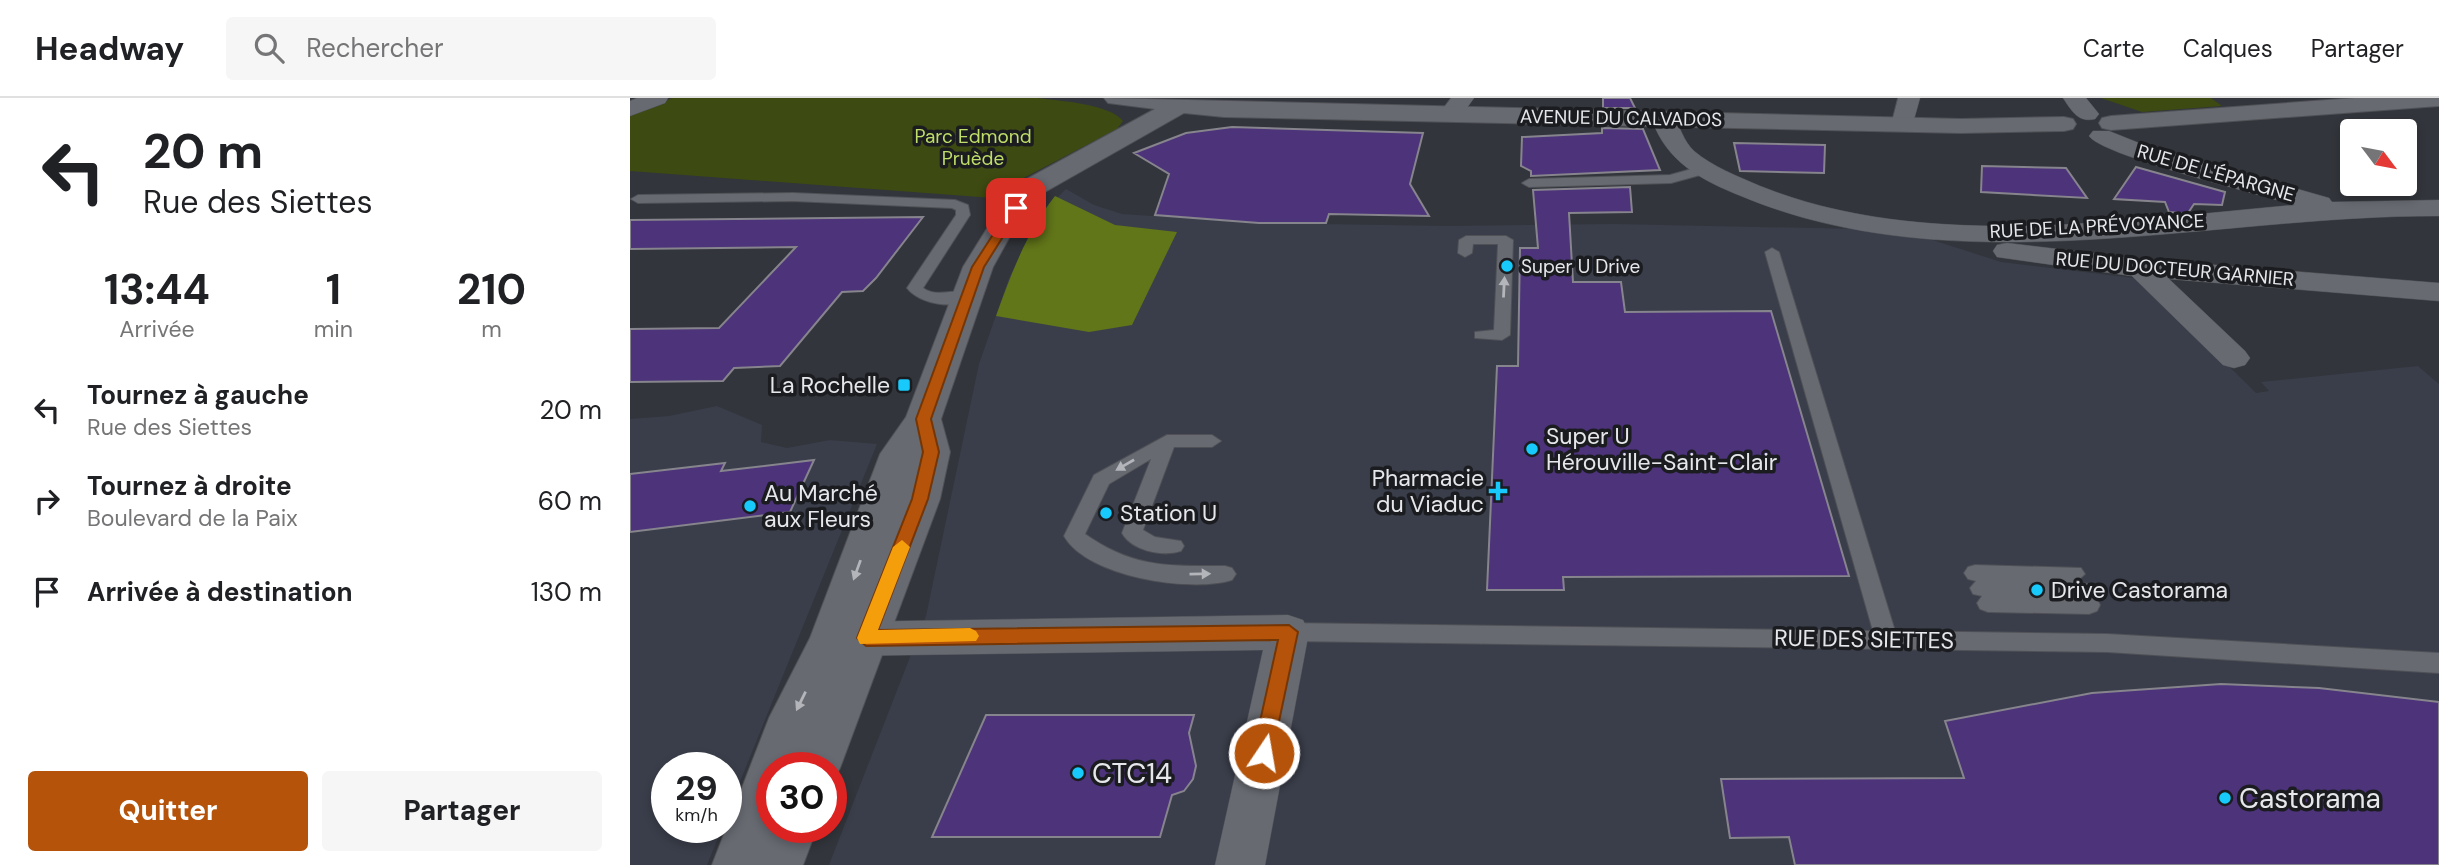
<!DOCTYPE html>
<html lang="fr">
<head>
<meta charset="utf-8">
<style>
	:root { --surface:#fff; --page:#f6f6f6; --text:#202124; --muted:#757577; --line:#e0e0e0; --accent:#b45309 }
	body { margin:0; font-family:"DM Sans",sans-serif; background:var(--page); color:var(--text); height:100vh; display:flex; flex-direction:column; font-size:26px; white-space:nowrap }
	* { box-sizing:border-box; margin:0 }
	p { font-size:23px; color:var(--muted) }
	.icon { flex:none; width:38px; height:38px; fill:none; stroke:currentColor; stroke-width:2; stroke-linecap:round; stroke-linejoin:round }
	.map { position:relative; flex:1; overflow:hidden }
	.side { display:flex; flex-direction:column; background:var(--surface); width:630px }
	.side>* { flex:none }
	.top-card { background:#fff; color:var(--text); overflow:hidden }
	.needle { width:46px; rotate:122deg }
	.controls { position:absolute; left:1710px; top:21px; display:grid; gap:14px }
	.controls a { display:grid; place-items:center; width:77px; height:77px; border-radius:7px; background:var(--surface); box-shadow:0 4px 10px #0003; font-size:35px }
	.speed { position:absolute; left:21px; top:654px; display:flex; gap:14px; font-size:35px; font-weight:700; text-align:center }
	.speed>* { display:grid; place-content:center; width:91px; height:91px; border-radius:50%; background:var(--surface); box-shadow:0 4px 10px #0003; line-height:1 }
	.speed small { font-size:18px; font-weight:400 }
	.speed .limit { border:10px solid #d22; background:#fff; color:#111 }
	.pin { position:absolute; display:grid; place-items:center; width:60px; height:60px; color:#fff; margin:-30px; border-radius:14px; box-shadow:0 4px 10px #0006 }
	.me { position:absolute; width:77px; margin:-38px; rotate:12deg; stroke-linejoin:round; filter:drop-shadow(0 0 5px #0008) }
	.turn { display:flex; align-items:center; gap:24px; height:147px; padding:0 28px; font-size:32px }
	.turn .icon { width:91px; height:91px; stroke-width:2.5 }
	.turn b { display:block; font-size:49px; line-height:60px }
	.eta { display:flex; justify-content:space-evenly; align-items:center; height:119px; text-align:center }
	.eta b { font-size:42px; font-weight:700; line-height:49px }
	.button { display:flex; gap:14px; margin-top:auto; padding:14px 28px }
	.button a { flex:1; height:80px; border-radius:7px; background:var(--accent); color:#fff; font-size:28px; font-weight:700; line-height:80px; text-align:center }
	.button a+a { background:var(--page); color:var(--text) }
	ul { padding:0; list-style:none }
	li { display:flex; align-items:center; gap:21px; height:91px; padding:0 28px }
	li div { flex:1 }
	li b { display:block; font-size:26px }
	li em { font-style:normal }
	header { display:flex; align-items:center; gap:42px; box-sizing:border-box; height:98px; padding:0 35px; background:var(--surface); border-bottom:2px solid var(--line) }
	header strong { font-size:33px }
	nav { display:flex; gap:38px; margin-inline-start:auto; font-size:24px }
	.search { width:490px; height:63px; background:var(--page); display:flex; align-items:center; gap:18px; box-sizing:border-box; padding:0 24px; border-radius:7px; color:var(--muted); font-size:26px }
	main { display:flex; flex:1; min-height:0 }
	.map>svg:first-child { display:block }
</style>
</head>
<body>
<header>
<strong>Headway</strong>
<div class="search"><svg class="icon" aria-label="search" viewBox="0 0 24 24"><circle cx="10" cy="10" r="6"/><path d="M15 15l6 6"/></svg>Rechercher</div>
<nav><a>Carte</a><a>Calques</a><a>Partager</a></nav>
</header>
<main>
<section class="side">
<div class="top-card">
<div class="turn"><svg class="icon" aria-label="left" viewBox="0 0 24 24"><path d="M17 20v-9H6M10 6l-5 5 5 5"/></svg><div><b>20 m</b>Rue des Siettes</div></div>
</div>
<div class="eta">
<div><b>13:44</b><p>Arrivée</p></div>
<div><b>1</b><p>min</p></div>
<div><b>210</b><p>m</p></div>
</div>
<ul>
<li><svg class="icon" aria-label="left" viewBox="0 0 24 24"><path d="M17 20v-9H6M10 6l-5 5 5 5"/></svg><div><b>Tournez à gauche</b><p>Rue des Siettes</p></div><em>20 m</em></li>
<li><svg class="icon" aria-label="right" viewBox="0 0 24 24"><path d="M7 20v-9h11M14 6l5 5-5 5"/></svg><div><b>Tournez à droite</b><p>Boulevard de la Paix</p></div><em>60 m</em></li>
<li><svg class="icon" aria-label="arrive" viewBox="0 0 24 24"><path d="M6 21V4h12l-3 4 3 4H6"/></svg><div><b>Arrivée à destination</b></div><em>130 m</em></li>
</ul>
<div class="button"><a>Quitter</a><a>Partager</a></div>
</section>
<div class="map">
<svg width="1809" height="767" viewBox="0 0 1809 767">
	<rect width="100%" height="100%" fill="#32353b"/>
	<path fill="#3a3e4a" d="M 436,91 L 464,107 L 492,116 L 629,125 L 818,128 L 984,126 L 1228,131 L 1287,137 L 1371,164 L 1504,180 L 1527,197 L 1626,295 L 1639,293 L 1631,284 L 1788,268 L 1809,286 L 1809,767 L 199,767 L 296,518 L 349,266 L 379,180 L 410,117 Z
		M 87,308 L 132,327 L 131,344 L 157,350 L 200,342 L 247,346 L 96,718 L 96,670 L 37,670 L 37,730 L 92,730 L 77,767 L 0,767 L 0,321 L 39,318 Z"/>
	<path fill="#3d4a11" d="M 42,0 L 408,0 C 430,3 480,6 493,23 L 487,31 L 386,84 L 363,100 L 0,73 L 0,18 Z
		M 1471,0 L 1581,0 L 1592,8 L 1512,14 Z"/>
	<path fill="#617519" d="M 425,98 L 485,127 L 547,134 L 502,227 L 459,234 L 366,218 C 381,176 397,133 425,98 Z"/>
	<path fill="#4c337a" stroke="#86848c" stroke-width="2" d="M 973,0 L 1000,0 L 1005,10 L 973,10 Z
		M 602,29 L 793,35 L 780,86 L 799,118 L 699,116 L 696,125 L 629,125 L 525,117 L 539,76 L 504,55 L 556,35 Z
		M 972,30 L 1013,31 L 1030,72 L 901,78 L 901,73 L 891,68 L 892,39 L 972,35 Z
		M 1104,45 L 1195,47 L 1194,75 L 1110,73 Z
		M 1352,68 L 1436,70 L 1457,100 L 1351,94 Z
		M 1506,69 L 1595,94 L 1592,107 L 1564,106 L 1558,115 L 1550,115 L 1539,114 L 1535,104 L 1484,101 Z
		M 1000,89 L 1002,114 L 939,115 L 943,184 L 991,184 L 995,214 L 1141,213 L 1219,478 L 933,479 L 934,492 L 857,492 L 867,268 L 888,268 L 890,150 L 908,150 L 903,92 Z
		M 293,119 L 246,180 L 233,193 L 212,194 L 150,268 L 104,270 L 93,283 L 0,284 L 0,231 L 89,230 L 166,149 L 0,151 L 0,122 Z
		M 184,362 L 160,414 L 0,434 L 0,376 L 95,365 L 91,373 Z
		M 1591,586 L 1689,590 L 1809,604 L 1809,767 L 1165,767 L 1159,739 L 1100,740 L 1091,681 L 1334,680 L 1315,623 L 1462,595 Z
		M 356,617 L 564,617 L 559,635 L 566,668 L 563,681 L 554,693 L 542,697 L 530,739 L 302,739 Z"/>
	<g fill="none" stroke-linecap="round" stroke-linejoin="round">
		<defs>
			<path id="lane" d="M 1076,67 L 1081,68 L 1081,74 L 1041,85 L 899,89 L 892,85 L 899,81 L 1040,77 Z
				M 163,95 L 325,102 L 338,107 L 340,117 L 293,190 C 309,202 331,186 345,198 C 329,213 290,207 277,190 L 326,117 L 326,112 L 322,110 L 163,103 L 8,105 L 1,101 L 8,97 Z
				M 876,138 L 883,142 L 880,237 L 872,242 L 845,240 L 845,234 L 864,232 L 868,146 L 843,146 L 842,155 L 835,159 L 828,155 L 829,142 L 836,138 Z
				M 1142,150 L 1149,154 L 1265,533 L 1477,536 L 1809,555 L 1809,575 L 1477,554 L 658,543 L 650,540 L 647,534 L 650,528 L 658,525 L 1243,533 L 1135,154 Z
				M 537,337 L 582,337 L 591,343 L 582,349 L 544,349 L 513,432 L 525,439 L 551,443 L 554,448 L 551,453 C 533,459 502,453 492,435 L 521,361 L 479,386 L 455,436 C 503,470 539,468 595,468 L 602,470 L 606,476 L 602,482 C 561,495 457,479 434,438 L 464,377 Z
				M 1345,467 L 1451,470 L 1455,476 L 1446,484 L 1459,486 L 1462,492 L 1457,498 L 1467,501 L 1470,507 L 1467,513 L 1459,516 L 1358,514 L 1350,511 L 1347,505 L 1352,498 L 1343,496 L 1340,490 L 1346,483 L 1338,481 L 1334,475 L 1338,469 Z"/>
			<path id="street" d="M 7,0 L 38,0 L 35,5 L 0,18 L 0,3 Z
				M 821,0 L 844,0 L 829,21 L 813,21 L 809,16 Z
				M 1268,0 L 1290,0 L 1281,32 L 1265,32 L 1261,27 Z
				M 1433,0 L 1456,0 L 1469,16 L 1465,21 C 1448,25 1442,13 1433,0 Z
				M 1034,15 L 1042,17 C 1051,29 1053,43 1064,53 C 1083,69 1107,78 1130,88 C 1294,154 1493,122 1665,107 C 1632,97 1473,58 1459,38 L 1463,33 L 1479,33 L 1514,47 L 1699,100 L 1702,104 L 1809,102 L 1809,118 C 1581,117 1328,189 1111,98 C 1071,82 1037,64 1022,22 L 1026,17 Z
				M 1377,145 L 1511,161 L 1809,185 L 1809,203 L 1539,181 L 1615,253 L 1620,260 L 1615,267 L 1604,270 L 1593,267 L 1502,178 L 1367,159 L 1363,153 L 1367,147 Z
				M 658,517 L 673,522 L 679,534 L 635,767 L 585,767 L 633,552 L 210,558 L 195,553 L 189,541 L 195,529 L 210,524 Z"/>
			<path id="secondary" d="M 474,0 L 1331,21 L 1434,19 L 1443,21 L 1446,26 L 1443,31 L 1434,33 L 1331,35 L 594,19 L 554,15 L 415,94 L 379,140 L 363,169 L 311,321 L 320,354 L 310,401 L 210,670 L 201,686 L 201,670 L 142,670 L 142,730 L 187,730 L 173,767 L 82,767 L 139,620 L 180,540 L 250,356 L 276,319 L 333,169 L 356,132 L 395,82 L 525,11 L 478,5 Z
				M 1725,0 L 1809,0 L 1809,8 L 1481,32 L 1472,30 L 1469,25 L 1472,20 L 1481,18 Z"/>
		</defs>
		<use href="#lane" stroke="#4f5156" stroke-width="2"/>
		<use href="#street" stroke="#4f5156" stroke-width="1"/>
		<use href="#secondary" stroke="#4f5156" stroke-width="2"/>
		<use href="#lane" fill="#676a71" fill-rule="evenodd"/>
		<use href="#street" fill="#676a71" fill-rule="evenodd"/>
		<use href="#secondary" fill="#676a71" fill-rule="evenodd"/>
	</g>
	<defs><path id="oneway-solid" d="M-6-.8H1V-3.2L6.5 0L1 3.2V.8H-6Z" transform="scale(1.75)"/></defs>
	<g fill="#b3b5ba">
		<use href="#oneway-solid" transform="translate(874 189) rotate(-87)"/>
		<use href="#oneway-solid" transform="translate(495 367) rotate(150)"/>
		<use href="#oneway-solid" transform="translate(227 472) rotate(110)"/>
		<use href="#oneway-solid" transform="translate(570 476) rotate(-1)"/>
		<use href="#oneway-solid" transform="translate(171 603) rotate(116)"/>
	</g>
	<path fill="#b45309" stroke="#753606" stroke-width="2" d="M 386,106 L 391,110 L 354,169 L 301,321 L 309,354 L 298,401 L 248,532 L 659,527 L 668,534 L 641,661 L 634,664 L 626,661 L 623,655 L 648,542 L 236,548 L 227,540 L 282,401 L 293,354 L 286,321 L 342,169 L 382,107 Z"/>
	<path fill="#f59e0b" d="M 272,442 L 280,449 L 248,532 L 340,530 L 346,533 L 349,538 L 346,543 L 230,546 L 227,540 L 263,449 Z"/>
	<g fill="#18cafc" stroke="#1b1c1f" stroke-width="2.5">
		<circle cx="877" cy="168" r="7"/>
		<rect x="267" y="280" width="14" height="14" rx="3.5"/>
		<circle cx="902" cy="351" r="7"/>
		<path d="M864.5 382.5h7v7h7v7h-7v7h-7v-7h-7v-7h7z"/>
		<circle cx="120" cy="408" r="7"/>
		<circle cx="476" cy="415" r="7"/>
		<circle cx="1407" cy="492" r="7"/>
		<circle cx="448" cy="675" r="7"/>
		<circle cx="1595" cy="700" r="7"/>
	</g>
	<g text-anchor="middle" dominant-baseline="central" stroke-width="7" stroke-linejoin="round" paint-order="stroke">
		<g font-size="19" fill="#e5e7eb" stroke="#1b1c1f">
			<text transform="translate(991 20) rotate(1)">AVENUE DU CALVADOS</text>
			<text transform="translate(1586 75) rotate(16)">RUE DE L'ÉPARGNE</text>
			<text transform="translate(1467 128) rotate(-3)">RUE DE LA PRÉVOYANCE</text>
			<text transform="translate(1545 171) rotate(5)">RUE DU DOCTEUR GARNIER</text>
		</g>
		<g font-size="19" fill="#bfdd69" stroke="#1b1c1f">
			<text x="343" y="38">Parc Edmond<tspan x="343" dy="22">Pruède</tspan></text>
		</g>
		<g font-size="19" fill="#e5e7eb" stroke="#1b1c1f" text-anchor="start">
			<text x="891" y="168">Super U Drive</text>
		</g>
		<g font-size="23" fill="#e5e7eb" stroke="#1b1c1f" text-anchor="start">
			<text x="260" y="287" text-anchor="end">La Rochelle</text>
			<text x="916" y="338">Super U<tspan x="916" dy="26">Hérouville-Saint-Clair</tspan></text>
			<text x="854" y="380" text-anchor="end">Pharmacie<tspan x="854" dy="26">du Viaduc</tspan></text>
			<text x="134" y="395">Au Marché<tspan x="134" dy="26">aux Fleurs</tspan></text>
			<text x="490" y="415">Station U</text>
			<text x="1421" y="492">Drive Castorama</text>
		</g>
		<g font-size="23" fill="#e5e7eb" stroke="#1b1c1f">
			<text transform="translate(1234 541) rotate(1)">RUE DES SIETTES</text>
		</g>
		<g font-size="28" fill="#e5e7eb" stroke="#1b1c1f" text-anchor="start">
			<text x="462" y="675">CTC14</text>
			<text x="1609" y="700">Castorama</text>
		</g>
	</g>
</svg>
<div class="controls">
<a><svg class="needle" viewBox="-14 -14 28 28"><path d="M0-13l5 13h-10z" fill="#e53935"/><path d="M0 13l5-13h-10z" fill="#757577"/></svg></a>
</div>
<div class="speed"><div>29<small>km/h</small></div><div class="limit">30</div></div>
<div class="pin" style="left:386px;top:110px;background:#d93025"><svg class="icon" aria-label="arrive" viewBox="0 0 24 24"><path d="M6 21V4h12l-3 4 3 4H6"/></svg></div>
<svg class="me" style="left:634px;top:655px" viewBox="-20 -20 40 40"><circle r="17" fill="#b45309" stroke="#fff" stroke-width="3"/><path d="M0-11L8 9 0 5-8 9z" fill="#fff"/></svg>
</div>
</main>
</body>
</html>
